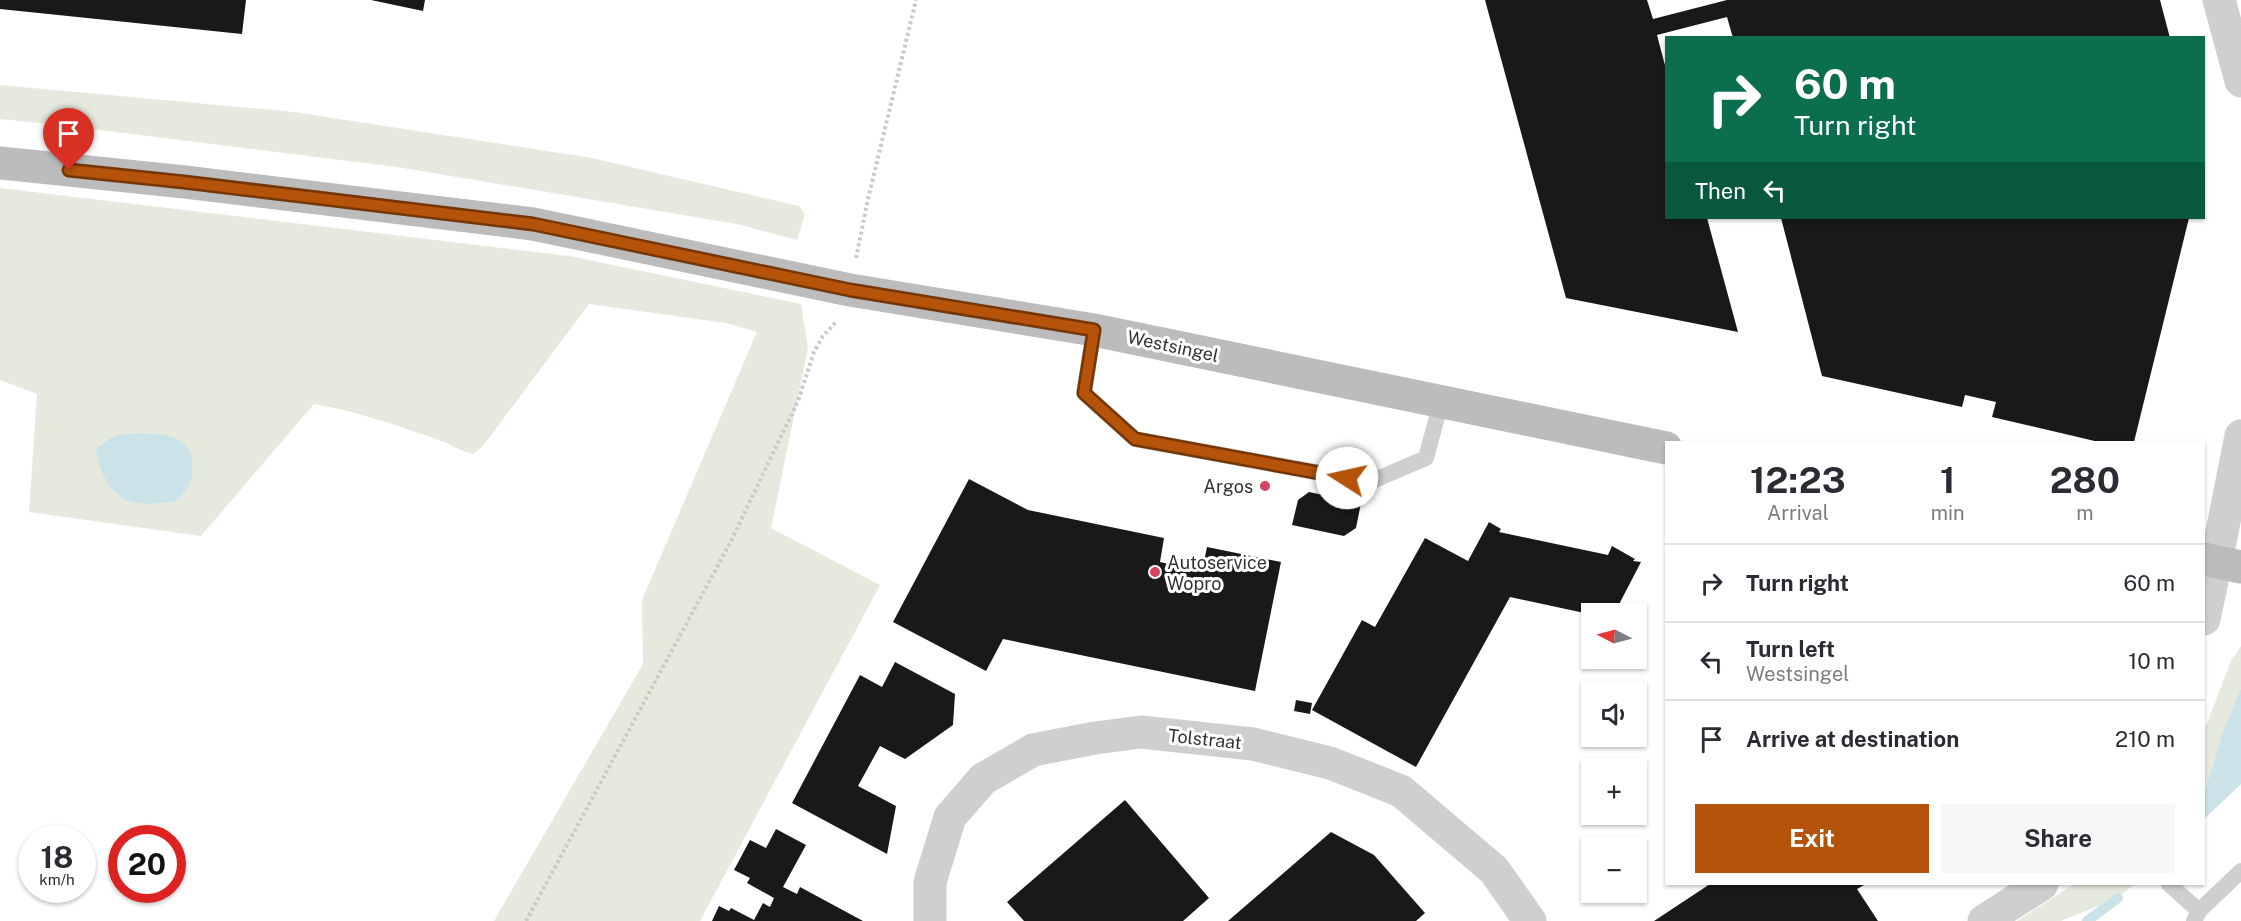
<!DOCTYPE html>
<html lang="en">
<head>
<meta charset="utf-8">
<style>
	:root { --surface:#fff; --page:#f7f7f7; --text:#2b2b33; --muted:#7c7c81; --line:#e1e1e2; --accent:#b45309 }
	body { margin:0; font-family:"Public Sans",sans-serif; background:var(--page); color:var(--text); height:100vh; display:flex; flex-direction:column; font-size:22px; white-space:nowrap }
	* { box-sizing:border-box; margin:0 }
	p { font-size:20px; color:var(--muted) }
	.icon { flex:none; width:33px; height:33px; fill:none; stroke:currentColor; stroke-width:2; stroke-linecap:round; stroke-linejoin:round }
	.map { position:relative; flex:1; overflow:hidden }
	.panel { position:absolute; left:1665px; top:441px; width:540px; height:444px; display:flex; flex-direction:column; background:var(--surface); border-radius:0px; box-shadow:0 2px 4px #0004 }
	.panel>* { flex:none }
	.banner { position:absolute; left:1665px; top:36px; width:540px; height:183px; border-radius:0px; box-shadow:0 2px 4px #0004; background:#0b6e4f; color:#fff; overflow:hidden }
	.needle { width:39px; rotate:276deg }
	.buttons { position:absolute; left:1581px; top:603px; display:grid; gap:12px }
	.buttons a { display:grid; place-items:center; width:66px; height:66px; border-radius:0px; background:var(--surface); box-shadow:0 2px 4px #0004; font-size:30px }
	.speed { position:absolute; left:18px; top:825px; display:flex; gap:12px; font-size:30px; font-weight:700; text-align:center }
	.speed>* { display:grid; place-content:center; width:78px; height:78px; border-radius:50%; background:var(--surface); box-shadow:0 2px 4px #0004; line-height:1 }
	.speed small { font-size:15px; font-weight:400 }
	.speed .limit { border:9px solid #d22; background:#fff; color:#111 }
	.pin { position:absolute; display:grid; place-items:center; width:51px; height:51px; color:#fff; margin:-62px -26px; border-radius:50% 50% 50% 0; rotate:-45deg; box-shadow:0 0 6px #0007 }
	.pin .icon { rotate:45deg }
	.me { position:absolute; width:66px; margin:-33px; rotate:280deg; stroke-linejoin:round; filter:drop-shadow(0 0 4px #0008) }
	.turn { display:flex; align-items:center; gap:21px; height:126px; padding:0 30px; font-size:27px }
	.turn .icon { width:78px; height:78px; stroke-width:2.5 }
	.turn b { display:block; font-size:42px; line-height:51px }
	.then { display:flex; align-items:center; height:57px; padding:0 30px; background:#0003; gap:12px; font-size:22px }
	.eta { display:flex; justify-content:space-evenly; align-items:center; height:102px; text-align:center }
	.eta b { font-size:36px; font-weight:700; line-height:42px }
	.primary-button { display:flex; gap:12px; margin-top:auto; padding:12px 30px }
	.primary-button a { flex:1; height:69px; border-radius:0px; background:var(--accent); color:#fff; font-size:24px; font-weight:700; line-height:69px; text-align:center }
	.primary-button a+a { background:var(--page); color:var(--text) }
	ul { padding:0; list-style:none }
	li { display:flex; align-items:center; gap:18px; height:78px; padding:0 30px; border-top:2px solid var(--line) }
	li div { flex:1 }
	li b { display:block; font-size:22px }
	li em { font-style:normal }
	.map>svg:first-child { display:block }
</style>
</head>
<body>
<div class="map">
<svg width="2241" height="921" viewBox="0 0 2241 921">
	<rect width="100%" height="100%" fill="#fff"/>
	<path fill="#e6eade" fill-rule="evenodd" d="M 0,85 L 294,112 L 592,158 L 799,206 L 805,214 L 797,240 L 737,224 L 397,167 L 60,125 L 0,119 Z
		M 0,188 L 569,256 L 801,304 L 808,348 L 771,528 L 880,585 L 700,921 L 494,921 L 643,664 L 642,600 L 757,332 L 726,323 L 589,304 L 483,446 L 473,454 C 461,452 451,444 439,440 C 398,426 357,411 314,404 L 201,536 L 29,512 L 37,394 L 0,380 ZM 140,434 C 171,435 187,436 193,470 L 100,445 L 109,438 Z
		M 2241,646 L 2241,688 L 2223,731 L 2204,794 L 2204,731 L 2231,661 Z
		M 2074,884 L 2134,884 L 2118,898 L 2061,921 L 2017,921 Z"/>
	<path fill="#cce2e9" d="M 122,434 C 139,434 163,431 179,440 C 194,448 196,472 188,487 C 185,492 180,497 176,501 C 162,503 141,506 128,501 C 109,493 98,468 96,449 L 109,438 Z
		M 2241,688 L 2241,784 L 2204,819 L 2204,794 L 2223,731 Z"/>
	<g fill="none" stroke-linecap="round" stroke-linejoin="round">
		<path stroke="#cce2e9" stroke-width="10" d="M 2087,921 L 2118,898"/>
	</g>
	<path fill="#191919" d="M 0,0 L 246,0 L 242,34 L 0,9 Z
		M 371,0 L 425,0 L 423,11 Z
		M 1485,0 L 1647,0 L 1653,19 L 1727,0 L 2160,0 L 2170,38 L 1733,38 L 1727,17 L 1657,35 L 1666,69 L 1666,218 L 1707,218 L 1738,332 L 1566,298 Z
		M 1781,218 L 2189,218 L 2134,442 L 2099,442 L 1992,417 L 1996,402 L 1965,395 L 1962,407 L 1822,376 Z
		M 969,479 L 1028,510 L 1164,538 L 1160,562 L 1202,571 L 1207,547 L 1281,562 L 1255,691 L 1003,639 L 986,671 L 893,622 Z
		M 1309,492 L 1361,503 L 1356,528 L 1344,536 L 1292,525 L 1298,500 Z
		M 1489,522 L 1501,529 L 1499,532 L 1608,555 L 1612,546 L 1635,559 L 1633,561 L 1641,562 L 1614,614 L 1592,614 L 1592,619 L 1587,617 L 1589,614 L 1510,597 L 1416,767 L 1312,710 L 1362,620 L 1375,627 L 1425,538 L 1468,561 Z
		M 895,662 L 955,694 L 953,725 L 905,759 L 880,746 L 858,786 L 896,806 L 887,854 L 792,803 L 860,675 L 882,687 Z
		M 1296,700 L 1312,703 L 1310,714 L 1294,711 Z
		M 1125,800 L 1209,898 L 1183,921 L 1024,921 L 1007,902 Z
		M 776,829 L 806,845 L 783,887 L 797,894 L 800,887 L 863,921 L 712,921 L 719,906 L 729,911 L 731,908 L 754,920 L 763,903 L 770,907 L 774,898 L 747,883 L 750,878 L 734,870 L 750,840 L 766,848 Z
		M 1331,832 L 1374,855 L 1425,913 L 1416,921 L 1228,921 Z
		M 1710,884 L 1866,884 L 1857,889 L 1878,921 L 1654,921 Z"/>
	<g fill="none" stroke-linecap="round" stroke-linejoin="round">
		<path stroke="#c9c9c9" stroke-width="4" stroke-dasharray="3 3" stroke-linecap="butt" d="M 856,258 L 868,199 L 916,0
			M 526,921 L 731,541 L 798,401 L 814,352 L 823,336 L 837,321"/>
		<path stroke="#cfcfcf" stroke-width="16" d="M 1094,330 L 1084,393 L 1135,439 L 1370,482 L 1426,458 L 1441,402
			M 2169,884 L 2199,911
			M 2194,921 L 2199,911 L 2241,871"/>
		<path stroke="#cfcfcf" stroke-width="33" d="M 2204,619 L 2216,562
			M 930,921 L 930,882 L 950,817 L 983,779 L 1033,750 L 1095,738 L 1141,732 L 1253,744 L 1330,763 L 1401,791 L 1494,870 L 1530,921
			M 1984,921 L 2042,884"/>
		<path stroke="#cfcfcf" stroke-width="33" d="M 2219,0 L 2241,81
			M 2216,562 L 2241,436"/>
		<path stroke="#bcbcbc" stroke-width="33" d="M 0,163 L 185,182 L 533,224 L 850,290 L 1094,330 L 1666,448
			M 2204,559 L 2241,567"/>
	</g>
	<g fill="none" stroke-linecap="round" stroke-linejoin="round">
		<defs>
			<path id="route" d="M 69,170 L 184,182 L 533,224 L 850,290 L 1094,330 L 1084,393 L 1135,439 L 1347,478"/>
		</defs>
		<use href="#route" stroke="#753606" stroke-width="15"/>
		<use href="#route" stroke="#b45309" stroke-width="10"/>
	</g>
	<g fill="#d94360" stroke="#fff" stroke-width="2">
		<circle cx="1265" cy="486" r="6"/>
		<circle cx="1155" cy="572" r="6"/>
	</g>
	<g text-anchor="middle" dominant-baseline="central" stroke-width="6" stroke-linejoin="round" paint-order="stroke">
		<g font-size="18" fill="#323232" stroke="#fff">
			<text transform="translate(1173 346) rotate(12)">Westsingel</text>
			<text transform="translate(1205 739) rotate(6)">Tolstraat</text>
		</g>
		<g font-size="18" fill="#323232" stroke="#fff" text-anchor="end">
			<text x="1253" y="486">Argos</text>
			<text x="1167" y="562" text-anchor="start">Autoservice<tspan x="1167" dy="21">Wopro</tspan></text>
		</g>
	</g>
</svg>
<div class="buttons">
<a><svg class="needle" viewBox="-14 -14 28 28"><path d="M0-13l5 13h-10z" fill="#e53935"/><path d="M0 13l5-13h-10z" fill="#7c7c81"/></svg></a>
<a><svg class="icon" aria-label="sound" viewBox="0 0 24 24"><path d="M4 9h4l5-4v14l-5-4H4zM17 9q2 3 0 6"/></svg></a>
<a>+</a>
<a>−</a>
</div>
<div class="speed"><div>18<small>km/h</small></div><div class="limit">20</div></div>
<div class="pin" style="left:69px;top:170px;background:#d93025"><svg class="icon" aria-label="arrive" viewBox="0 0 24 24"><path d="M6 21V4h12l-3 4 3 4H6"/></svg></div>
<svg class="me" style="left:1347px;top:478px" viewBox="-20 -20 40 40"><circle r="19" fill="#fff"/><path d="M0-13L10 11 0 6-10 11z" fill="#b45309"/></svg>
<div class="banner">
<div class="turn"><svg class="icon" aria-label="right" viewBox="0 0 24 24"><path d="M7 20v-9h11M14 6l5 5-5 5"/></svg><div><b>60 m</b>Turn right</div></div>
<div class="then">Then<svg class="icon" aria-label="left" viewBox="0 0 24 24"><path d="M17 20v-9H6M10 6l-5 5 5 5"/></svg></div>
</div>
<section class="panel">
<div class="eta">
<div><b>12:23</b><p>Arrival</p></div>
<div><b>1</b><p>min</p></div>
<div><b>280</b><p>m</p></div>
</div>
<ul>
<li><svg class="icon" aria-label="right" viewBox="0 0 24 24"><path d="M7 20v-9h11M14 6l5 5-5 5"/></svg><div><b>Turn right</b></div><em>60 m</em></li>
<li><svg class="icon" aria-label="left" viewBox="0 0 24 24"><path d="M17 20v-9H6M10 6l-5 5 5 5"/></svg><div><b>Turn left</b><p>Westsingel</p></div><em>10 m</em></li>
<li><svg class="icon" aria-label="arrive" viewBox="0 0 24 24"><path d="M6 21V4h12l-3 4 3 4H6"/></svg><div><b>Arrive at destination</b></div><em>210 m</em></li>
</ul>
<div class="primary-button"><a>Exit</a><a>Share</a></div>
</section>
</div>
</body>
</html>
